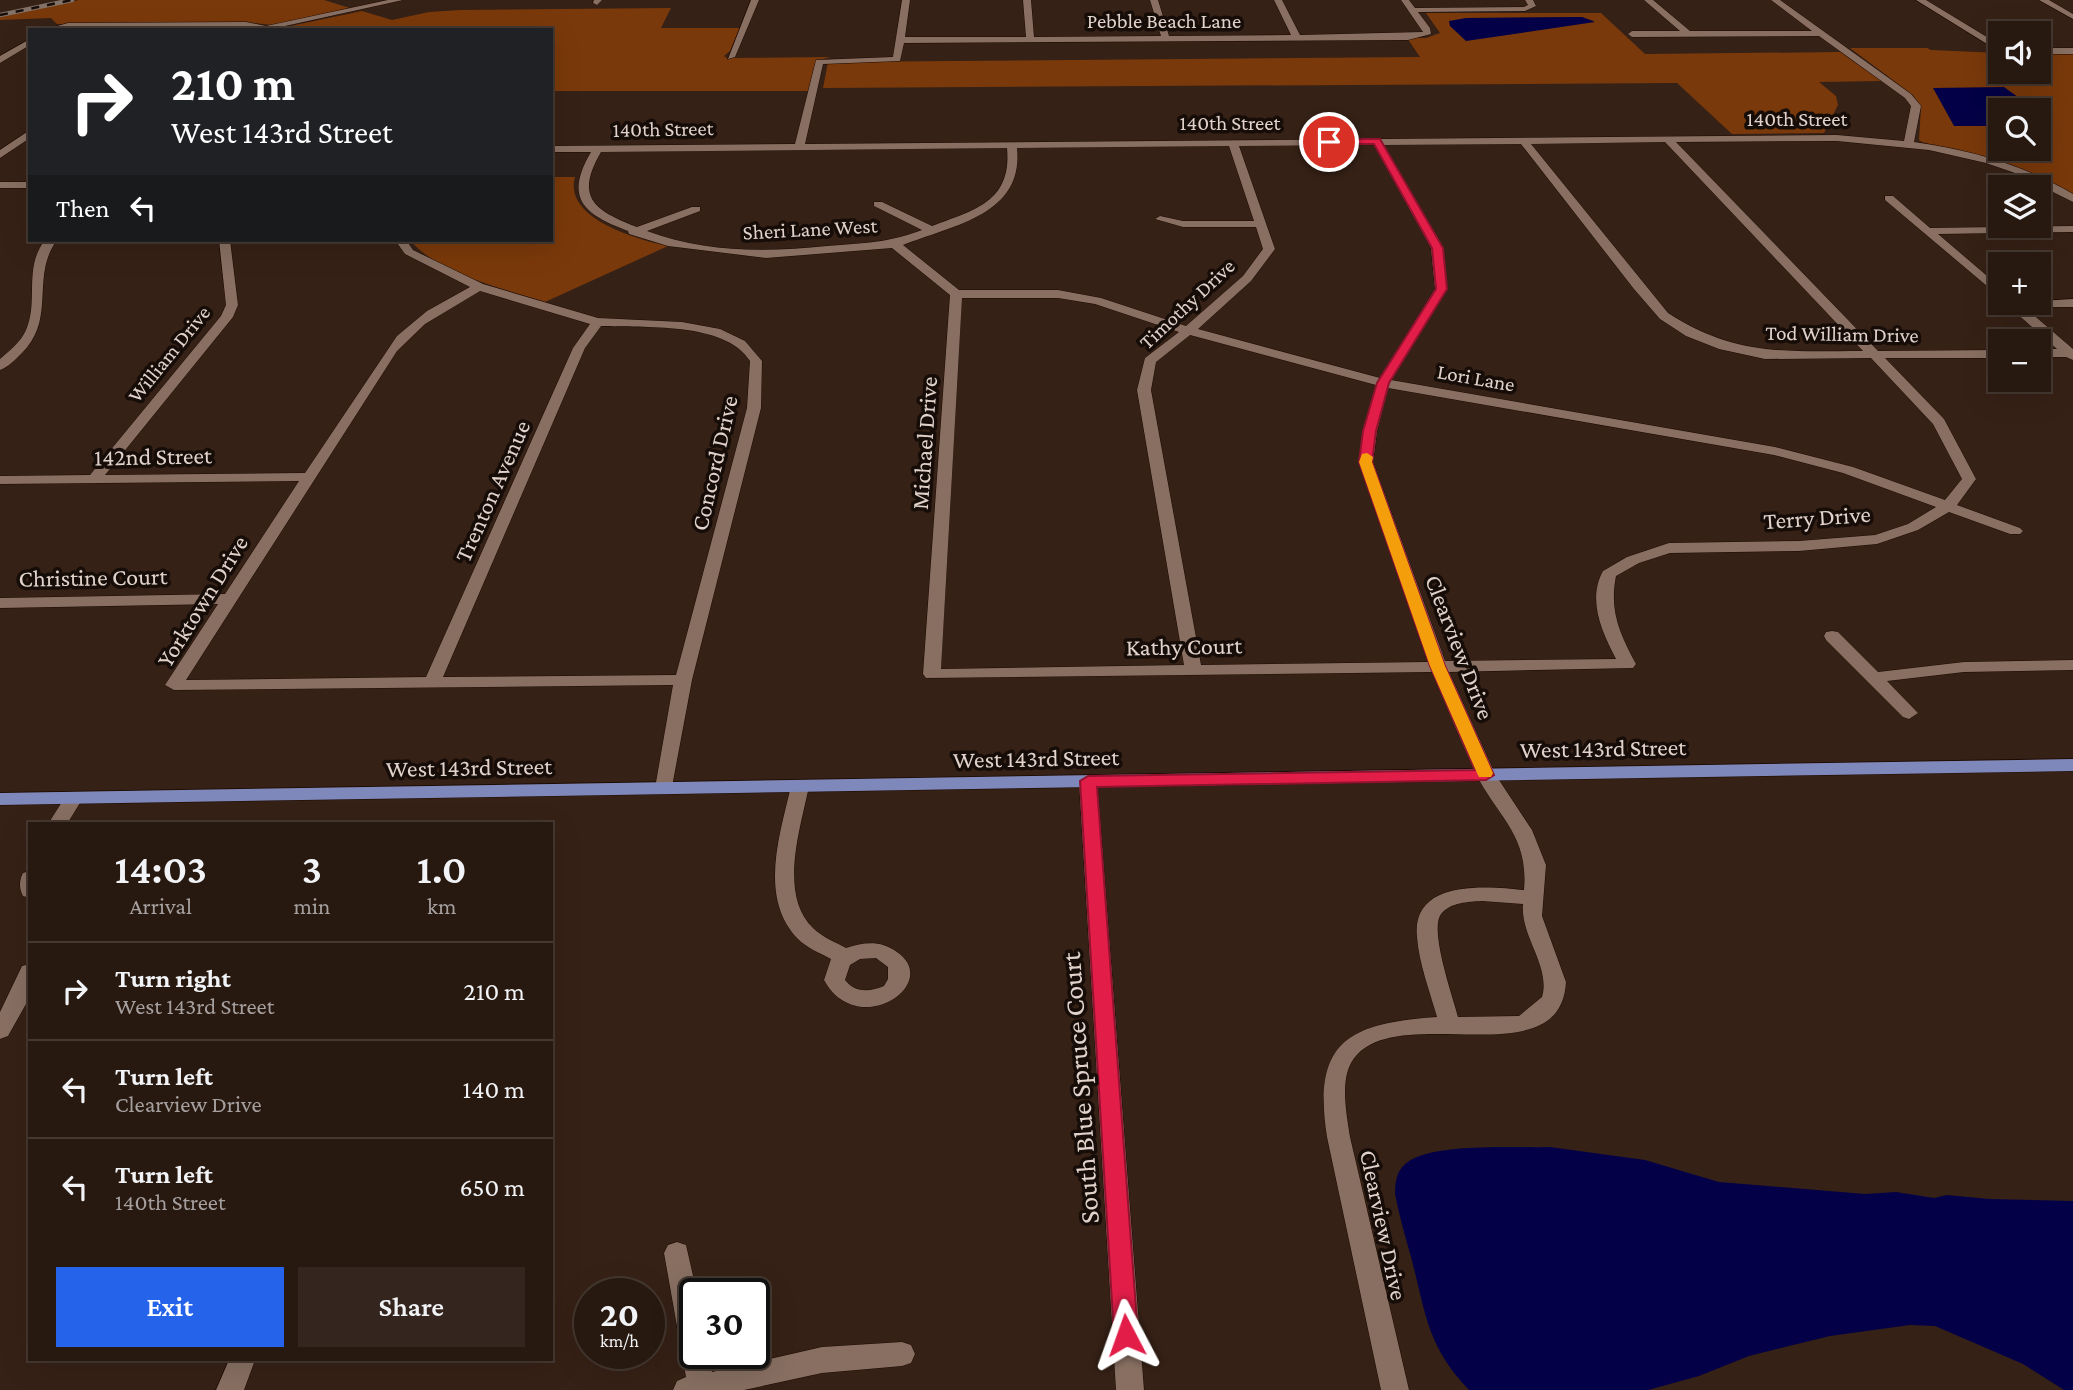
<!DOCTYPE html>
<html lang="en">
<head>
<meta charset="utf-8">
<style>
	:root { --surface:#281910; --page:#34261e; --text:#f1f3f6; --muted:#a5a09f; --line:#443830; --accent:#2563eb }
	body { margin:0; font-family:"Crimson Pro",serif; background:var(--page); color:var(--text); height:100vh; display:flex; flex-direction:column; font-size:26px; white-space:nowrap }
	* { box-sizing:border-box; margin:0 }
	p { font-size:23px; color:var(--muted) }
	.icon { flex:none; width:38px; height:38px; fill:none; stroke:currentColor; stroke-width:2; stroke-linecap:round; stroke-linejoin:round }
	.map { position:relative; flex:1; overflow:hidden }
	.side { position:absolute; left:28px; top:822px; width:525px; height:539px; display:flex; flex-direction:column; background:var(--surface); border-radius:0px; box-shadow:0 7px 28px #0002,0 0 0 2px var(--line) }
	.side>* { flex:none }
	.banner { position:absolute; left:28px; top:28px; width:525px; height:214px; border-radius:0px; box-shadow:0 7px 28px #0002,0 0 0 2px var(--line); background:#202124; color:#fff; overflow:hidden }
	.fabs { position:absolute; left:1988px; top:21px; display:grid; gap:14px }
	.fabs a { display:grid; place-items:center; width:63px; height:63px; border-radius:0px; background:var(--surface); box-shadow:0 7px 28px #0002,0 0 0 2px var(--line); font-size:35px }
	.speed { position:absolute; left:574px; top:1278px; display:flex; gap:14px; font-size:35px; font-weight:700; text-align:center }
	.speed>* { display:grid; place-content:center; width:91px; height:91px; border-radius:50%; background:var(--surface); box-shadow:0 7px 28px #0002,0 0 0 2px var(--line); line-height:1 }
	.speed small { font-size:18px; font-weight:400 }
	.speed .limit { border:4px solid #111; border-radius:10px; background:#fff; color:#111 }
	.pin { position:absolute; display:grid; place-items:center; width:60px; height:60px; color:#fff; margin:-30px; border:4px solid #fff; border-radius:50%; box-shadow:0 2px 7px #0007 }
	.me { position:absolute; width:77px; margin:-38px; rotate:356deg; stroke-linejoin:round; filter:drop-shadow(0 0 5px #0008) }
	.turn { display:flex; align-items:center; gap:24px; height:147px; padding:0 28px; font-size:32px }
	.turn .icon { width:91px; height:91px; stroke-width:2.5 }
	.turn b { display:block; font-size:49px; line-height:60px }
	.then { display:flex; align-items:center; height:66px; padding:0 28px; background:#0003; gap:14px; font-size:26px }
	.eta { display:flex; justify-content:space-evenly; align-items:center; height:119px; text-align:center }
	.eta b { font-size:42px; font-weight:600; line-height:49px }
	.primary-button { display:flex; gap:14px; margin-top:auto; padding:14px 28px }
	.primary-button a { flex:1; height:80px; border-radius:0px; background:var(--accent); color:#fff; font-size:28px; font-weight:600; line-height:80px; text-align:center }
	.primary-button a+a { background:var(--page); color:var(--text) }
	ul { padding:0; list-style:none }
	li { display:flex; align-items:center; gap:21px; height:98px; padding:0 28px; border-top:2px solid var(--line) }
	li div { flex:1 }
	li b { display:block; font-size:26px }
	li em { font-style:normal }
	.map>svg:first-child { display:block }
</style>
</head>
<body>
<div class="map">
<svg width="2073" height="1390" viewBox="0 0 2073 1390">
	<rect width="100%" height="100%" fill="#362116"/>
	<path fill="#7a390a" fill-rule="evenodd" d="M 79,0 L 324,0 L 353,9 L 272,25 L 244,22 L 57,24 L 51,18 L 0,20 L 0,17 Z
		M 671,8 L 661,28 L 740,28 L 730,51 L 724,56 L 727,58 L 830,57 L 816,61 L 808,91 L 551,91 L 551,30 L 281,28 L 362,11 L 392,20 L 429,12 L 460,10 Z
		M 1426,13 L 1601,13 L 1645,54 L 1840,52 L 1881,81 L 1819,82 L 1836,96 L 1838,105 L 1824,133 L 1732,134 L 1677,83 L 823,88 L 828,62 L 1420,57 L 1407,38 L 1426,38 L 1440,33 ZM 1582,17 L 1594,21 L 1492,37 L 1466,18 Z
		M 1850,48 L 1927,48 L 1931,50 L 2000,53 L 2000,72 L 2039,72 L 2039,52 L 2073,52 L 2073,194 L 2027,171 L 1922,142 L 1919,140 L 1921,107 L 1913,95 ZM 2000,110 L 2039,110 L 2039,149 L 2000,149 Z
		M 551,177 L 575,177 C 563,219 639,240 668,246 L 545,302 C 503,288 439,275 410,240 L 551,240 Z"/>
	<path fill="#040047" d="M 1582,17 L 1595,22 L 1466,41 L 1450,26 L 1449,21 L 1466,18 Z
		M 2004,87 L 2036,110 L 2000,110 L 2000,126 L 1954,126 L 1933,88 Z
		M 1550,1147 L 1645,1160 L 1719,1182 L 1865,1194 L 1896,1192 L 1934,1198 L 1947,1195 L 1989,1199 L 2073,1201 L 2073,1390 L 2064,1390 L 2023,1364 L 1935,1326 L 1910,1325 L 1830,1336 L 1749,1356 L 1699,1376 L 1648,1390 L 1469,1390 C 1426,1345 1426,1313 1411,1257 C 1405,1236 1399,1215 1395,1194 C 1395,1180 1397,1169 1409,1161 C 1437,1143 1516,1148 1550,1147 Z"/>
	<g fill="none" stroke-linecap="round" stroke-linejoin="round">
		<defs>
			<path id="minor" d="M 388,0 L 403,0 L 276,28 L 278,30 L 246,26 L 43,30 L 68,23 L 246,22 L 266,26 Z
				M 594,0 L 602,0 L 597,5 L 593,3 Z
				M 751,0 L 759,0 L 735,57 L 728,59 Z
				M 902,0 L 910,0 L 905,37 L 1026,37 L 1023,0 L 1031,0 L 1034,37 L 1161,36 L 1150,0 L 1158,0 L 1169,36 L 1291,35 L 1274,0 L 1282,0 L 1300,35 L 1423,32 L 1401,0 L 1409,0 L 1415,8 L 1524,7 L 1528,5 L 1525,0 L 1533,0 L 1536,6 L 1525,11 L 1418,12 L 1430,28 L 1431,34 L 1408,40 L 904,43 L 900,61 L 823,64 L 805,144 L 1837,135 L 1904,141 L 1911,106 L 1905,98 L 1819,36 L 1632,37 L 1628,34 L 1632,31 L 1680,31 L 1644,0 L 1653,0 L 1690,31 L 1812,31 L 1771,0 L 1780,0 L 1911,94 L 1921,106 L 1914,142 C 1971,150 2024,165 2073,194 L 2073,202 L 2015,173 L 1986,163 L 1929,150 L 1837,141 L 1676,142 L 1878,351 L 2000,350 L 2000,358 L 1885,358 L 1944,419 L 1976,479 L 1957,505 L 2020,528 L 2023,531 L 2020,534 L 2010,534 L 1949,512 L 1918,530 L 1877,544 L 1799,551 L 1670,553 L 1639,563 L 1616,576 C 1609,611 1620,634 1636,664 L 1633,668 L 1449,672 L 1495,774 L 1532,830 L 1546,865 L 1542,916 L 1566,982 C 1561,1081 1389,996 1351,1063 C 1340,1083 1347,1116 1350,1137 L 1409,1390 L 1381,1390 L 1327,1137 C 1312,1042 1348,1023 1437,1017 C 1430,992 1419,964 1417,937 C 1411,879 1487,886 1524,890 C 1529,834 1497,817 1475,772 C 1460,739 1446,705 1432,672 L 926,678 L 923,674 L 950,295 L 892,248 L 766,258 L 668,246 L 629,234 L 628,231 C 583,214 564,198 591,152 L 551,152 L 551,146 L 795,144 L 816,60 L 893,57 ZM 1665,142 L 1863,351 C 1787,351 1736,357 1668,313 L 1531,144 ZM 1521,144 L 1634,289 L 1660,319 L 1686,336 L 1719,349 L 1765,359 L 1871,358 L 1933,424 L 1962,479 L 1945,500 L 1853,467 L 1775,447 L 1391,380 L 1447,289 L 1443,248 L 1384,145 ZM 1374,145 L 1431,248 L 1435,289 L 1380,378 L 1198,329 L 1251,281 L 1275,249 L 1239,146 ZM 1229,146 L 1254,221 L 1183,221 L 1160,216 L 1155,219 L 1183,227 L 1256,227 L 1263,249 L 1243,276 L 1186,326 L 1101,298 L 1058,290 L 959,290 L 903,245 C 953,225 1024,215 1017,148 ZM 1007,148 C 1012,202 974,210 932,226 L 882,202 L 874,202 L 874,206 L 922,230 C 888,243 864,243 827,246 C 766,252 705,253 647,231 L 700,211 L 700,207 L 692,207 L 637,227 C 593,210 575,197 601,152 ZM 962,298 L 1058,298 L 1095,304 L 1179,332 L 1145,358 L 1137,390 L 1184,665 L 941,669 ZM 1190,335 L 1376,385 L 1363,431 L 1359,462 L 1428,662 L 1201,665 L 1151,390 L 1156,362 ZM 1388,388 L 1774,455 L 1843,473 L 1936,507 L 1908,524 L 1875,535 L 1799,541 L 1669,543 L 1627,557 L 1603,571 C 1587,600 1602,632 1616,659 L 1445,661 L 1373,462 L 1377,431 ZM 1482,901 L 1523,904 C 1520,936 1551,966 1542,997 L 1519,1016 L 1458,1017 C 1453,997 1429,930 1441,914 C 1451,902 1468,902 1482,901 Z
				M 1916,0 L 1926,0 L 2000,45 L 2000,52 Z
				M 2039,0 L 2049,0 L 2073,14 L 2073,19 Z
				M 30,39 L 30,45 L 0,63 L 0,56 Z
				M 2039,48 L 2073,48 L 2073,54 L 2039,54 Z
				M 30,130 L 30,138 L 0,158 L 0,150 Z
				M 0,182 L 30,182 L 30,188 L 0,188 Z
				M 1885,196 L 1893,196 L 1930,228 L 2073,226 L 2073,232 L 1938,234 L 2000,287 L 2000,297 L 1885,200 Z
				M 45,240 L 57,240 C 30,277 57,318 22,353 C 15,360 8,367 0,370 L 0,359 C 9,351 21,342 26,330 C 39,300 23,268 45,240 Z
				M 219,240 L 230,240 L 238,305 L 233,317 L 105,475 L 305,473 L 397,336 L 427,311 L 470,287 L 405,254 L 395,240 L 406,240 L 413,250 L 483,284 L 598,318 L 682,322 L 720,329 L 745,341 L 762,361 L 761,408 L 692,680 L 671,792 L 657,792 L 655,788 L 673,685 L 174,690 L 165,685 L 218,604 L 0,608 L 0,598 L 225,594 L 299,481 L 0,484 L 0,476 L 90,475 L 221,316 L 226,305 ZM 480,291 L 590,324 L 573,348 L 426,677 L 186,680 L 397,351 L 425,324 ZM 601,326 C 642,328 725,321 750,361 L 747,408 L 676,675 L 443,677 L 585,348 Z
				M 2073,299 L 2073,307 L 2024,307 L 2073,349 L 2073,360 L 2066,357 L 2039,357 L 2039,349 L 2057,349 L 2005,303 Z
				M 1832,631 L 1838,632 L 1878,672 L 1964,662 L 2073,660 L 2073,670 L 1964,672 L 1887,681 L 1918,713 L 1909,719 L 1903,717 L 1826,640 L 1824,636 L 1826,632 Z
				M 1088,775 L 1095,777 L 1097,781 L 1144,1390 L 1116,1390 L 1079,781 L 1081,777 Z
				M 800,780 L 807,782 L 809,786 C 801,827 778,894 813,928 C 822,937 835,942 846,948 C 865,942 880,940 897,952 C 943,984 857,1041 824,980 L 831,959 C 820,953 807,948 798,939 C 758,898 780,834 791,786 L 793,782 ZM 876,958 L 888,967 L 888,979 L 884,986 C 870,992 855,993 845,980 L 850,965 L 860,959 Z
				M 74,792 L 81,794 L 83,798 L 67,824 L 48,824 L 67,794 Z
				M 30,871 L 30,898 L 23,896 C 19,889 19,880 23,873 Z
				M 30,964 L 30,997 L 8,1036 L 0,1039 L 0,1012 L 22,966 Z
				M 677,1242 L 686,1245 L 697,1293 L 695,1293 L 695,1353 L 708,1353 L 712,1372 L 822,1347 L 902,1342 L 911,1345 L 915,1354 L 911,1363 L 902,1366 L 822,1373 L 744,1390 L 673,1390 L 677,1381 L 686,1377 L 664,1253 L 668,1245 Z
				M 229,1360 L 255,1360 L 244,1390 L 216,1390 Z"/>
			<path id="major" d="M 2073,759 L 2073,771 L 0,805 L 0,793 Z"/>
		</defs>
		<use href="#minor" stroke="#1d0a02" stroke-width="1"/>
		<use href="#major" stroke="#1d0a02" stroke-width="1"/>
		<use href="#minor" fill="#886f62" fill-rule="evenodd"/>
		<use href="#major" fill="#7e88ba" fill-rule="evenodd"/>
		<defs>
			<path id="rail" d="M 0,15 L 72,0"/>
		</defs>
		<use href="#rail" stroke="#837268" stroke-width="4.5"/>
		<use href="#rail" stroke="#170d08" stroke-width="2.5" stroke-dasharray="8" stroke-linecap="butt"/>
	</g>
	<path fill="#e11d48" stroke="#92132f" stroke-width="2" d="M 1329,139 L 1380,139 L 1443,248 L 1447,289 L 1389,383 L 1376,431 L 1372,462 L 1445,666 L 1494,775 L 1486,780 L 1097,787 L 1138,1335 L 1135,1343 L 1126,1346 L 1118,1343 L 1114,1335 L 1080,781 L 1088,776 L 1475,770 L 1430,666 L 1359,462 L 1363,431 L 1377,383 L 1436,289 L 1432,248 L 1374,144 L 1325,144 L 1324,142 Z"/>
	<path fill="#f59e0b" d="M 1367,453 L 1373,457 L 1372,462 L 1445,666 L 1493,773 L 1491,777 L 1479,777 L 1477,773 L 1430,666 L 1359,462 L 1362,454 Z"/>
	<g text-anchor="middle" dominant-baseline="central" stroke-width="7" stroke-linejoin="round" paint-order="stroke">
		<g font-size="21" fill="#e1d3cb" stroke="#170d08">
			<text x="1164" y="21">Pebble Beach Lane</text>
			<text x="1797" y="119">140th Street</text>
			<text x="1230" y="123">140th Street</text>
			<text transform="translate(663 129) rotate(-1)">140th Street</text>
			<text transform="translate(810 229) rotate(-3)">Sheri Lane West</text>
			<text transform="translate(1187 304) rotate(-43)">Timothy Drive</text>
			<text transform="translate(1842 334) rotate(1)">Tod William Drive</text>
			<text transform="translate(169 354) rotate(-51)">William Drive</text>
			<text transform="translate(1476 378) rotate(10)">Lori Lane</text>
		</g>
		<g font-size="24" fill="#e1d3cb" stroke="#170d08">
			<text transform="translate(924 443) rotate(-86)">Michael Drive</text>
			<text transform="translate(153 456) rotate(-1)">142nd Street</text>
			<text transform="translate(714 463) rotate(-77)">Concord Drive</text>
			<text transform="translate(492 491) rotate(-66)">Trenton Avenue</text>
			<text transform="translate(1817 517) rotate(-4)">Terry Drive</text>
			<text transform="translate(93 577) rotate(-1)">Christine Court</text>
			<text transform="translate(202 601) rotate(-58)">Yorktown Drive</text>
			<text transform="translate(1184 646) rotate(-1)">Kathy Court</text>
			<text transform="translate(1460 647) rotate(69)">Clearview Drive</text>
			<text transform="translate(1603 748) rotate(-1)">West 143rd Street</text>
			<text transform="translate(1036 758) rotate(-1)">West 143rd Street</text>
			<text transform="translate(469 767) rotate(-1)">West 143rd Street</text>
			<text transform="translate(1384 1225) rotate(78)">Clearview Drive</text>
		</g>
		<g font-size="28" fill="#e1d3cb" stroke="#170d08">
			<text transform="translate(1080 1088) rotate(-94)">South Blue Spruce Court</text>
		</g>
	</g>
</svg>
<div class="fabs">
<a><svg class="icon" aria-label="sound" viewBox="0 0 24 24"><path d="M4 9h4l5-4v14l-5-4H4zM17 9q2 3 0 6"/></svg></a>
<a><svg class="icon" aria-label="search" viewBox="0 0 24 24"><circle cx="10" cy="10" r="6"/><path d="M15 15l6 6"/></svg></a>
<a><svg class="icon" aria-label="layers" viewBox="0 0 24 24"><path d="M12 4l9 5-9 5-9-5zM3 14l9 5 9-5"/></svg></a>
<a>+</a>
<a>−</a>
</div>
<div class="speed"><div>20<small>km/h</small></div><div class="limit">30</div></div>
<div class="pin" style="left:1329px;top:142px;background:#d93025"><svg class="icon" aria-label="arrive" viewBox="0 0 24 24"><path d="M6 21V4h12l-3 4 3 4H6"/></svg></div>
<svg class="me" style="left:1126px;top:1335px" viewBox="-20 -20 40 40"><path d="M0-17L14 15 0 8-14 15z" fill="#e11d48" stroke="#fff" stroke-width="4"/></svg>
<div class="banner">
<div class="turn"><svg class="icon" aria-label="right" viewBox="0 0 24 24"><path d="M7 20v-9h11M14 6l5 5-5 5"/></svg><div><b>210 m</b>West 143rd Street</div></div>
<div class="then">Then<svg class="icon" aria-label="left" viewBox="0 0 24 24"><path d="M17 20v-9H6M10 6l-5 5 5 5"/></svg></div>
</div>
<section class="side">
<div class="eta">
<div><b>14:03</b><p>Arrival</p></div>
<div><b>3</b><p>min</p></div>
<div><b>1.0</b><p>km</p></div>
</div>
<ul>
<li><svg class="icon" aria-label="right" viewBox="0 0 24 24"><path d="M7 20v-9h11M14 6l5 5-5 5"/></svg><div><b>Turn right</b><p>West 143rd Street</p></div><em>210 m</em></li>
<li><svg class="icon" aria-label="left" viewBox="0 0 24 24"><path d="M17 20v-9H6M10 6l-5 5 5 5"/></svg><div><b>Turn left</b><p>Clearview Drive</p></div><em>140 m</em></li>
<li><svg class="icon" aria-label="left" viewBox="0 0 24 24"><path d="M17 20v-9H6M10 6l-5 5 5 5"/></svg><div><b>Turn left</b><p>140th Street</p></div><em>650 m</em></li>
</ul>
<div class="primary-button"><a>Exit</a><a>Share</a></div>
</section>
</div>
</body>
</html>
